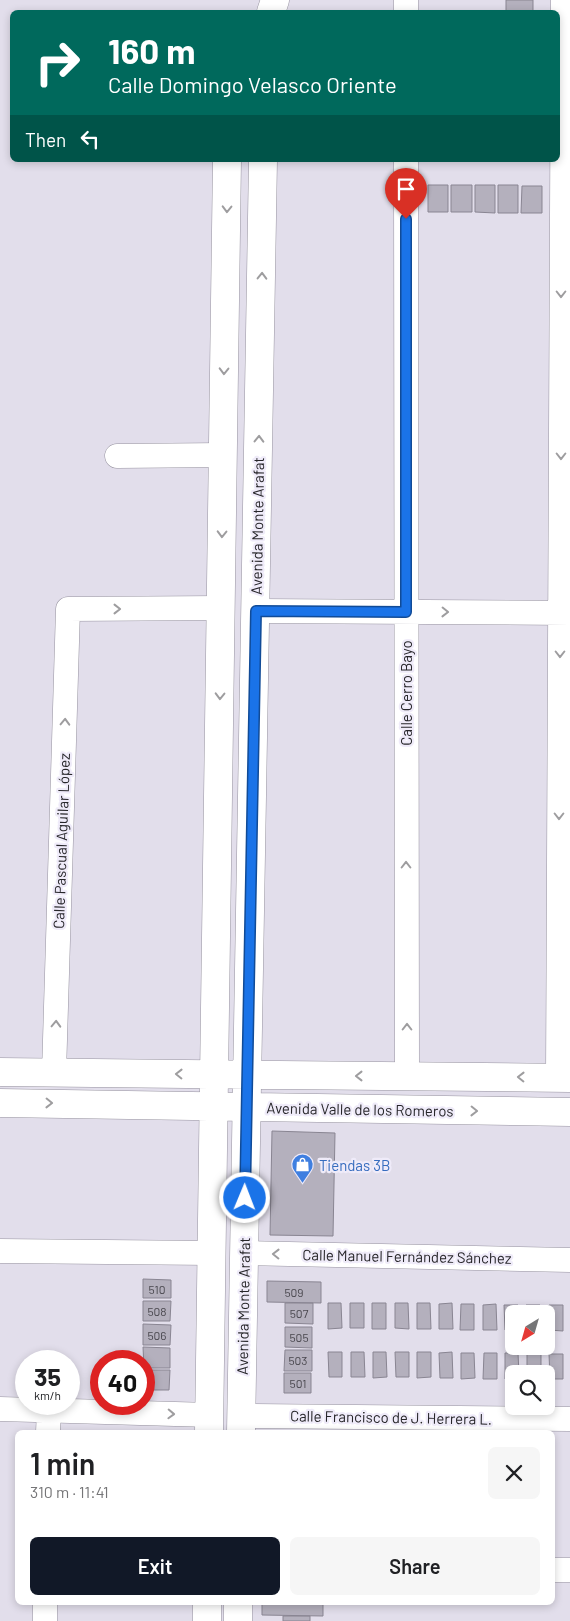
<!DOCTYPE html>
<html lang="en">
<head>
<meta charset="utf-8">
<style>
	:root { --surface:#fff; --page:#f6f6f6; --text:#202124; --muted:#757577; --accent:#111827 }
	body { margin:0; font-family:Barlow,sans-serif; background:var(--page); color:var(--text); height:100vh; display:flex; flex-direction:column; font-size:19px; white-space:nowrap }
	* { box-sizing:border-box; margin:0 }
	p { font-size:16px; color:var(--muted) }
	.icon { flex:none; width:28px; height:28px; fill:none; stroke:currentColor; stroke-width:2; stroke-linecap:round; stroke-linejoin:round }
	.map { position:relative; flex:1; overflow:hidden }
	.sheet { position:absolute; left:15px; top:1430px; width:540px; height:175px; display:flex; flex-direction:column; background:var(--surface); border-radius:8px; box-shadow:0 2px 8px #0003 }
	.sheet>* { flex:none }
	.banner { position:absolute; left:10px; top:10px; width:550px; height:152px; border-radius:8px; box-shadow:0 2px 8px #0003; background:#00695c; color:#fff; overflow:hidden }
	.needle { width:32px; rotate:217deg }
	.fabs { position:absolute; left:505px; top:1305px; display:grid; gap:10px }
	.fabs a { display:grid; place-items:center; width:50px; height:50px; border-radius:8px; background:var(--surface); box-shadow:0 2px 8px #0003; font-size:25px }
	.speed { position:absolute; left:15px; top:1350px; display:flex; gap:10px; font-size:25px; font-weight:700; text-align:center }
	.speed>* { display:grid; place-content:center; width:65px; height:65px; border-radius:50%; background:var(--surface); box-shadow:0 2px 8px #0003; line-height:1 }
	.speed small { font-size:12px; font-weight:400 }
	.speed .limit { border:8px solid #d22; background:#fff; color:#111 }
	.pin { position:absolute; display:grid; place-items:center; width:42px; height:42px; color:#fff; margin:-51px -21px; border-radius:50% 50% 50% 0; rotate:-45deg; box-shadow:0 0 5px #0007 }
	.pin .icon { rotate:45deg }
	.me { position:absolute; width:55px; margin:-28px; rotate:1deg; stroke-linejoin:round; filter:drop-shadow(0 0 4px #0008) }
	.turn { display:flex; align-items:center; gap:18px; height:105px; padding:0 15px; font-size:22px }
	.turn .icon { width:65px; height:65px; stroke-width:2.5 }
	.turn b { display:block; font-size:35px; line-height:42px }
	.then { display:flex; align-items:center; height:48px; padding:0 15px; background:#0003; gap:10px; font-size:19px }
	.round { display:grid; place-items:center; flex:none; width:52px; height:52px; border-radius:8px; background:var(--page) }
	.overview { display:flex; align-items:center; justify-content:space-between; height:85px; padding:0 15px }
	h1 { font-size:30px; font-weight:600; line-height:38px }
	.cta { display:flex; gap:10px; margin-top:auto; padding:10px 15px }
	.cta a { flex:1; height:58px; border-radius:8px; background:var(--accent); color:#fff; font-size:20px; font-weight:600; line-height:58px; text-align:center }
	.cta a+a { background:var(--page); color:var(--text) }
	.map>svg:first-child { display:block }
</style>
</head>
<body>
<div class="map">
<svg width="570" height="1621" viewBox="0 0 570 1621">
	<rect width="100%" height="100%" fill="#e2deeb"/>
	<path fill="#b4b0bd" stroke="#898592" d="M 506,0 L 533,0 L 533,12 L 506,12 Z
		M 428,185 L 448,185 L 448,212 L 428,212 Z
		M 451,185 L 472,185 L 472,212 L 451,212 Z
		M 475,185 L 495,185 L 495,213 L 475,212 Z
		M 498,185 L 518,185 L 518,213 L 498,213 Z
		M 522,186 L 542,186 L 542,213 L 521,213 Z
		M 272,1131 L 335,1133 L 333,1236 L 270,1235 Z
		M 143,1279 L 171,1280 L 171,1298 L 143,1298 Z
		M 267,1281 L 321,1282 L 321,1303 L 267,1302 Z
		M 143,1301 L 171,1301 L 170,1321 L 143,1321 Z
		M 285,1303 L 313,1303 L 313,1324 L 285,1323 Z
		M 328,1303 L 341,1303 L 342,1328 L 328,1329 Z
		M 350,1303 L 364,1303 L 364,1328 L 350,1328 Z
		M 372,1303 L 386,1303 L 386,1329 L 372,1329 Z
		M 395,1303 L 408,1303 L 409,1329 L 395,1328 Z
		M 417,1303 L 430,1303 L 431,1329 L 417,1329 Z
		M 452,1303 L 453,1329 L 439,1329 L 439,1304 Z
		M 461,1304 L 474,1304 L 474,1330 L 460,1330 Z
		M 496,1304 L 497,1330 L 483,1330 L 483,1305 Z
		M 504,1305 L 518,1305 L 518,1314 L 514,1314 L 514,1330 L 505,1330 Z
		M 526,1305 L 540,1305 L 540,1314 L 526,1314 Z
		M 549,1305 L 563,1305 L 563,1331 L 549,1330 Z
		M 143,1324 L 171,1325 L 170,1345 L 143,1345 Z
		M 285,1327 L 312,1327 L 312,1348 L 285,1347 Z
		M 143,1347 L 170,1348 L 170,1368 L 144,1368 Z
		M 285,1350 L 312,1350 L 312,1371 L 284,1371 Z
		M 328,1352 L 342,1352 L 342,1377 L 329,1377 Z
		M 351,1352 L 364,1352 L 365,1377 L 351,1377 Z
		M 373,1352 L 386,1352 L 387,1377 L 373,1378 Z
		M 395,1352 L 409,1352 L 409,1377 L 396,1377 Z
		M 417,1352 L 431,1352 L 431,1377 L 417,1378 Z
		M 452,1352 L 453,1378 L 440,1378 L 439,1353 Z
		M 461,1353 L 474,1353 L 475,1378 L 461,1379 Z
		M 484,1353 L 497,1353 L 497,1379 L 483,1379 Z
		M 505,1353 L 518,1353 L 519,1374 L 514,1374 L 514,1379 L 505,1379 Z
		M 527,1354 L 541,1354 L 541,1374 L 527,1374 Z
		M 549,1354 L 563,1354 L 563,1379 L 550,1379 Z
		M 144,1370 L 170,1370 L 169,1390 L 144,1390 Z
		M 284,1373 L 311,1373 L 311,1393 L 284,1393 Z
		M 262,1602 L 323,1602 L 323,1616 L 262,1615 Z
		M 283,1616 L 310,1616 L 310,1621 L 283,1621 Z"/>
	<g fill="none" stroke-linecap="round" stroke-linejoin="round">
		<defs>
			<path id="minor" d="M 406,0 L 406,12
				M 406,160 L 407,1076
				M 117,456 L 223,455
				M 256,611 L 570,613
				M 54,1073 L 68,609 L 221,608
				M 558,1078 L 563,0
				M 0,1251 L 212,1253
				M 244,1253 L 570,1260
				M 0,1409 L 210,1415
				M 242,1416 L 570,1419
				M 48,1432 L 49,1410
				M 552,1570 L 570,1570
				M 45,1621 L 45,1602"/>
			<path id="tertiary" d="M 271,12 L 275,0
				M 0,1072 L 570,1078
				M 0,1103 L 570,1112
				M 209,1432 L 227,160
				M 241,1432 L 263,160
				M 207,1621 L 207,1602
				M 238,1621 L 238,1602"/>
		</defs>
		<use href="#minor" stroke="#9793a0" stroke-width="25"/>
		<use href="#tertiary" stroke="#9793a0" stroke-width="29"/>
		<use href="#minor" stroke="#fff" stroke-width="24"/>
		<use href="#tertiary" stroke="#fff" stroke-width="28"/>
	</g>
	<defs><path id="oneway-chevron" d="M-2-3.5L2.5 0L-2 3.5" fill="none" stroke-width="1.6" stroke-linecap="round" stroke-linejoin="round" transform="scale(1.25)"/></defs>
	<g stroke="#9e9d9f">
		<use href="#oneway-chevron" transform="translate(227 209) rotate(91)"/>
		<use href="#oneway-chevron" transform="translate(262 276) rotate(-89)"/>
		<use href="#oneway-chevron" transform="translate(561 294) rotate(90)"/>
		<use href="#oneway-chevron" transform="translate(224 371) rotate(91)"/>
		<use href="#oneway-chevron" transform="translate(259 439) rotate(-89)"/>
		<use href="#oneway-chevron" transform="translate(561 456) rotate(90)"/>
		<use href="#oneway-chevron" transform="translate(222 534) rotate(91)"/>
		<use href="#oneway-chevron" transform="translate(117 609)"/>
		<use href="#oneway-chevron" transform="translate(445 612) rotate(1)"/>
		<use href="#oneway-chevron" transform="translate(560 654) rotate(90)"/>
		<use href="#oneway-chevron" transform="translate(220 696) rotate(91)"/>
		<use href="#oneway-chevron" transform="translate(65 722) rotate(-88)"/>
		<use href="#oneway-chevron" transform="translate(559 816) rotate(90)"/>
		<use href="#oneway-chevron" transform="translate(406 865) rotate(-90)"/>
		<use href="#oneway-chevron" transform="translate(56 1024) rotate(-88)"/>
		<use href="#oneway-chevron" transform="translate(407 1027) rotate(-90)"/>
		<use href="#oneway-chevron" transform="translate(179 1074) rotate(-179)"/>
		<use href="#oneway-chevron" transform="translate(359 1076) rotate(-180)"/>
		<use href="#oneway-chevron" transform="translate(521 1077) rotate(-179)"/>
		<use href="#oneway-chevron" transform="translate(49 1103) rotate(1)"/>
		<use href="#oneway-chevron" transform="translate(474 1111) rotate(1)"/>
		<use href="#oneway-chevron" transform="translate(276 1254) rotate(-179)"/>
		<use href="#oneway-chevron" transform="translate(171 1414) rotate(2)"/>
	</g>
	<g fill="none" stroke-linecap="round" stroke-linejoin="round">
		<defs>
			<path id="route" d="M 245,1198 L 256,611 L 406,612 L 406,219"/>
		</defs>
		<use href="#route" stroke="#114b97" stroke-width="12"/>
		<use href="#route" stroke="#1a73e8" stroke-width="9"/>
	</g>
	<defs>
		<symbol id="shop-pin" viewBox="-11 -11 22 30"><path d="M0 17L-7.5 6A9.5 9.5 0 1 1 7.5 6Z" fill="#3f7fe0" stroke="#efebf9"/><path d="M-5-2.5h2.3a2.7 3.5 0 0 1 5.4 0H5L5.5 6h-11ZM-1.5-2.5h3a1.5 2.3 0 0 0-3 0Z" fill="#fff"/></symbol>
	</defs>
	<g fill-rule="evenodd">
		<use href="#shop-pin" x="290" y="1152" width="25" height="34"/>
	</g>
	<g text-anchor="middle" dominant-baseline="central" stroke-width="4.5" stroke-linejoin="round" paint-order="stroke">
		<g font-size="12" fill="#4a484f">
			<text x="157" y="1289">510</text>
			<text x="294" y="1292">509</text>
			<text x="157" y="1311">508</text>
			<text x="299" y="1313">507</text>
			<text x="157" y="1335">506</text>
			<text x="299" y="1337">505</text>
			<text x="298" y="1360">503</text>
			<text x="298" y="1383">501</text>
		</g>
		<g font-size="15" fill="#27262a" stroke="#efebf9">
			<text transform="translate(257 526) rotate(-89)">Avenida Monte Arafat</text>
			<text transform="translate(406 693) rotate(-90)">Calle Cerro Bayo</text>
			<text transform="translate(61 841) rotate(-88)">Calle Pascual Aguilar López</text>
			<text transform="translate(360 1109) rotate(1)">Avenida Valle de los Romeros</text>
			<text transform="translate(407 1256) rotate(1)">Calle Manuel Fernández Sánchez</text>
			<text transform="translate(243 1306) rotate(-89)">Avenida Monte Arafat</text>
			<text transform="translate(391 1417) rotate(1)">Calle Francisco de J. Herrera L.</text>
		</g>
		<g font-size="15" fill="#366cbe" stroke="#efebf9" text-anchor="start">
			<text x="319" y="1165">Tiendas 3B</text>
		</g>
	</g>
</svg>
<div class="fabs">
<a><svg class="needle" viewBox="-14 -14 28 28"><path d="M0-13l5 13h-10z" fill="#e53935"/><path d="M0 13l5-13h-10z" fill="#757577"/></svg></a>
<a><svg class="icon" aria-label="search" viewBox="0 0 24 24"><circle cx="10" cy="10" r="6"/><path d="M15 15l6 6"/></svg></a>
</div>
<div class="speed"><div>35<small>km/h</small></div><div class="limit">40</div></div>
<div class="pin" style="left:406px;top:219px;background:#d93025"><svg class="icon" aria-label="arrive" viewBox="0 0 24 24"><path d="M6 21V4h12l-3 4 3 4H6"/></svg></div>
<svg class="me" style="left:245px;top:1198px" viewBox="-20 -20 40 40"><circle r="17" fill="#1a73e8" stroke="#fff" stroke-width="3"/><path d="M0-11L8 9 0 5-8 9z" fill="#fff"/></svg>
<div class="banner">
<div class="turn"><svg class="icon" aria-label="right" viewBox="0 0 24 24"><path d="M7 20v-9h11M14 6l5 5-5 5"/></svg><div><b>160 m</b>Calle Domingo Velasco Oriente</div></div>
<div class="then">Then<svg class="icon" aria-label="left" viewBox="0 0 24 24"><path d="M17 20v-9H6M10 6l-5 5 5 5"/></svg></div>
</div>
<section class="sheet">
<div class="overview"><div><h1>1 min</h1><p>310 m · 11:41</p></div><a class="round"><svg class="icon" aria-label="close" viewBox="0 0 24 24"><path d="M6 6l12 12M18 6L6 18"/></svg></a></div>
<div class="cta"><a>Exit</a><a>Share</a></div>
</section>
</div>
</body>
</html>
